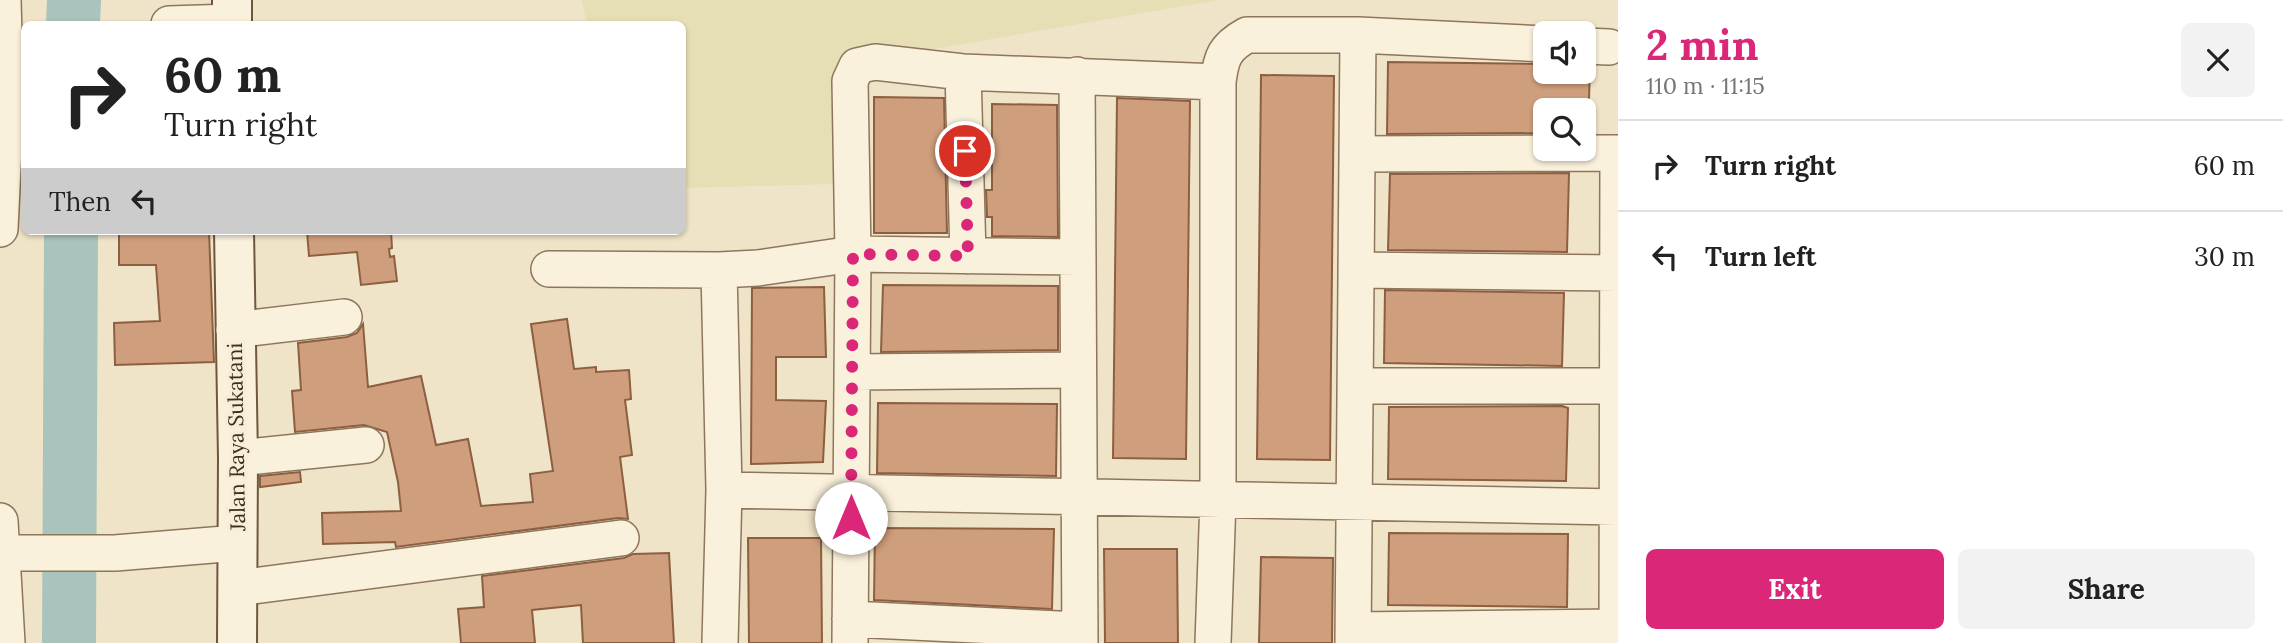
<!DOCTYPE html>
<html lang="en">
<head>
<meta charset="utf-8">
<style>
	:root { --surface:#fff; --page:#f2f2f2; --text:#222; --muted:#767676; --line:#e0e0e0; --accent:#db2777 }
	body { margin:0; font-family:Lora,serif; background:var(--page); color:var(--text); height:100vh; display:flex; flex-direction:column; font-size:26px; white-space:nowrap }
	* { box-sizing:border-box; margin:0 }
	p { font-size:23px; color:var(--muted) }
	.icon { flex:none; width:38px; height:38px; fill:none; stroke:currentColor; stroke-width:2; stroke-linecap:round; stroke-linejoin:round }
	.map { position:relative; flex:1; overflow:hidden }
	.drawer { display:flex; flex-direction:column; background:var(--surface); width:665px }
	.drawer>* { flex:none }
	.hud { position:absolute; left:21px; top:21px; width:665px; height:214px; border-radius:10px; box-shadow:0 2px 5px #0004; background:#fff; color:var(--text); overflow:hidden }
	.tools { position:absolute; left:1533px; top:21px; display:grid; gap:14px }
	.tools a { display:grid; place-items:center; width:63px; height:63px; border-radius:10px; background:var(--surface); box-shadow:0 2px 5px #0004; font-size:35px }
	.pin { position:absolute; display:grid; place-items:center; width:60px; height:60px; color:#fff; margin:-30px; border:4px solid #fff; border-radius:50%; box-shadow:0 2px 7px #0007 }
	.me { position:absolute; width:77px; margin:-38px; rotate:0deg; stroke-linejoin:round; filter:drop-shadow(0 0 5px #0008) }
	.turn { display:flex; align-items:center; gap:24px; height:147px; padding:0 28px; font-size:32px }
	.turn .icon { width:91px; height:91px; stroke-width:2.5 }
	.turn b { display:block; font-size:49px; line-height:60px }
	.then { display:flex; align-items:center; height:66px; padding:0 28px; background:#0003; gap:14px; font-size:26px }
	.round { display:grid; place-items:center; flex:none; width:74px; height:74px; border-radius:10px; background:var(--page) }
	.head { display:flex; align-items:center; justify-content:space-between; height:119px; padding:0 28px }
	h1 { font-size:42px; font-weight:700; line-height:52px; color:var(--accent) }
	.button { display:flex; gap:14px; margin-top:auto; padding:14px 28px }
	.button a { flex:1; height:80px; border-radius:10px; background:var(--accent); color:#fff; font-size:28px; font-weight:700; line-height:80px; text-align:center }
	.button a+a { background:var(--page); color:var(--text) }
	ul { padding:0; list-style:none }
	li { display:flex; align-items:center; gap:21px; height:91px; padding:0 28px; border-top:2px solid var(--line) }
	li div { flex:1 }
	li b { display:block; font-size:26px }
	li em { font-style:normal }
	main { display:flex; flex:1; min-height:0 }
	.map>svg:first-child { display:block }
</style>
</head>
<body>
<main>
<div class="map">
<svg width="1618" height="643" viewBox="0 0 1618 643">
	<rect width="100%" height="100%" fill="#f0e4c8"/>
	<path fill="#e6deb5" d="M 582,0 L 1220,0 L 839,65 L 834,184 L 683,188 L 682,24 L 587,24 Z"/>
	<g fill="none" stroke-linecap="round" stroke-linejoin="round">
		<path stroke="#a9c4bc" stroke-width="54" d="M 73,24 L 74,0
			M 69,643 L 71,231"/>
	</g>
	<path fill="#cf9f7d" stroke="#8d5f41" stroke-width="2" d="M 1388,62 L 1545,64 L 1545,72 L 1584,72 L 1584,66 L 1590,66 L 1588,133 L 1584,133 L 1584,110 L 1545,110 L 1545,133 L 1387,134 Z
		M 1261,75 L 1334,76 L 1330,460 L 1257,459 Z
		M 874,97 L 944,98 L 947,233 L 874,233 Z
		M 1117,98 L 1190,101 L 1186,459 L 1113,458 Z
		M 992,104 L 1057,105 L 1058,237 L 992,236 L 992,217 L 987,217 L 986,190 L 992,190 Z
		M 1569,173 L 1567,252 L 1388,250 L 1390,174 Z
		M 119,231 L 209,231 L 214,362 L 115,365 L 114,323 L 160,321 L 156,265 L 119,265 Z
		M 307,231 L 391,231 L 392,248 L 389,249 L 390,257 L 394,256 L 397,281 L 361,285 L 357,252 L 309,256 Z
		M 883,285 L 1058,286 L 1058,350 L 881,352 Z
		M 824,287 L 826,357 L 776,357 L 776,400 L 826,401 L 823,462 L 751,464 L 752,288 Z
		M 1385,290 L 1564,293 L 1562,366 L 1384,363 Z
		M 567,319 L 574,369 L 596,367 L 596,372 L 629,370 L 631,399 L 625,400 L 632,455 L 620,457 L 628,519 L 618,518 L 396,547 L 395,542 L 323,544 L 322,513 L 401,511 L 398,482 L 387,432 L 364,425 L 295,432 L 292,391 L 301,390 L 298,343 L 347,337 L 357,333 L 363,324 L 368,387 L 421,376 L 436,445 L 468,439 L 481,506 L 533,502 L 530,474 L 553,471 L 531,324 Z
		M 878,403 L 1057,404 L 1056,476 L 877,473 Z
		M 1562,406 L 1568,408 L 1566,481 L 1388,479 L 1389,407 Z
		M 300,472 L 301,482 L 260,487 L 260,476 Z
		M 875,528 L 1054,529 L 1052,609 L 874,600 Z
		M 1389,533 L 1568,534 L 1567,607 L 1388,605 Z
		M 748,538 L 821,538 L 822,643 L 749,643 Z
		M 1104,549 L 1177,549 L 1178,643 L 1105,643 Z
		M 669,553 L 674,643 L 583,643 L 581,605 L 532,610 L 535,643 L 461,643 L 458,609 L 484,607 L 482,576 L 624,558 L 633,554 Z
		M 1261,557 L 1333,558 L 1332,643 L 1259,643 Z"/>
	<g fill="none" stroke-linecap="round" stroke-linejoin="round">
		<defs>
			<path id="street" d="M 169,24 L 232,22
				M 1584,46 L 1609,47
				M 963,72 L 968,256
				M 1077,75 L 1080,643
				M 1357,154 L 1618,153 L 1617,643
				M 0,229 L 6,106 L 3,0
				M 549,269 L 719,270 L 758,268 L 853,254 L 1078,257
				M 719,270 L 724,490 L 720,643
				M 1356,270 L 1618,273
				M 234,330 L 344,317
				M 852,372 L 1078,370
				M 1356,386 L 1618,386
				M 238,458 L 366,445
				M 724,490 L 1617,507
				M 0,521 L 7,643
				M 2,553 L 115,553 L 237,543
				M 237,588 L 621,538
				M 850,619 L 1080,630
				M 1354,630 L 1617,627
				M 850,643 L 853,254 L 850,81 L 857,66 L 875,62 L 963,72 L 1218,82
				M 1213,643 L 1218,499 L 1218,82 C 1221,57 1225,47 1247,35 L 1358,35 L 1545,44
				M 1353,643 L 1358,35"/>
			<path id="secondary" d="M 232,0 L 232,24
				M 234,231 L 238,458 L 237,643"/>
		</defs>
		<use href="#street" stroke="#8d765c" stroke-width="38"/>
		<use href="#secondary" stroke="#6f573f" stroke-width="42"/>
		<use href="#street" stroke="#faf1dc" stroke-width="35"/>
		<use href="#secondary" stroke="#faf1dc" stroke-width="38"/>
	</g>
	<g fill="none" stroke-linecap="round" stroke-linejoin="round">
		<path stroke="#db2777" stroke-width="12" stroke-dasharray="0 21.6" d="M 851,518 L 853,254 L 968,256 L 965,151"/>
	</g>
	<g text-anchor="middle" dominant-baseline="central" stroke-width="7" stroke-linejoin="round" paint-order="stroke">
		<g font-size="21" fill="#3d2e20" stroke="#f7eed8">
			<text transform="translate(236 437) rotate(-91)">Jalan Raya Sukatani</text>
		</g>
	</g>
</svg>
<div class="tools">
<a><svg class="icon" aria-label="sound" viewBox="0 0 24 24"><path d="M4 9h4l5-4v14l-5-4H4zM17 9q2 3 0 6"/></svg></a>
<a><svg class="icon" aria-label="search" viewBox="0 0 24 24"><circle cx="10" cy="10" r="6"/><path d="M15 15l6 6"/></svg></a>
</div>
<div class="pin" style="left:965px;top:151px;background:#d93025"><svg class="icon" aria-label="arrive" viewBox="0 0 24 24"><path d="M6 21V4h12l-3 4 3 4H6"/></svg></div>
<svg class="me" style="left:851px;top:518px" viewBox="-20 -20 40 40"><circle r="19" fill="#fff"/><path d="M0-13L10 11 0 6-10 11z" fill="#db2777"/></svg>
<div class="hud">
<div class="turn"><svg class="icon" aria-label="right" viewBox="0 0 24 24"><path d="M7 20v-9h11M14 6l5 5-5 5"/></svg><div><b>60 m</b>Turn right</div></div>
<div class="then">Then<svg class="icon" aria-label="left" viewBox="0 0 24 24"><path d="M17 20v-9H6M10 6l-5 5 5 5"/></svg></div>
</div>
</div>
<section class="drawer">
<div class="head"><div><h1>2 min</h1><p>110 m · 11:15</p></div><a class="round"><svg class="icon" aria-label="close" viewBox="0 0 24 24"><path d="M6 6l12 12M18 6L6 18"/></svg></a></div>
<ul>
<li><svg class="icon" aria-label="right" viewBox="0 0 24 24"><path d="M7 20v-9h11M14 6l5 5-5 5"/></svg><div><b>Turn right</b></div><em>60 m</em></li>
<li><svg class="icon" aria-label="left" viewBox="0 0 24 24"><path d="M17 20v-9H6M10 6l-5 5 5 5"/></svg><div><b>Turn left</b></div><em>30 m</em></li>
</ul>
<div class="button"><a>Exit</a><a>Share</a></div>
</section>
</main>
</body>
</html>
